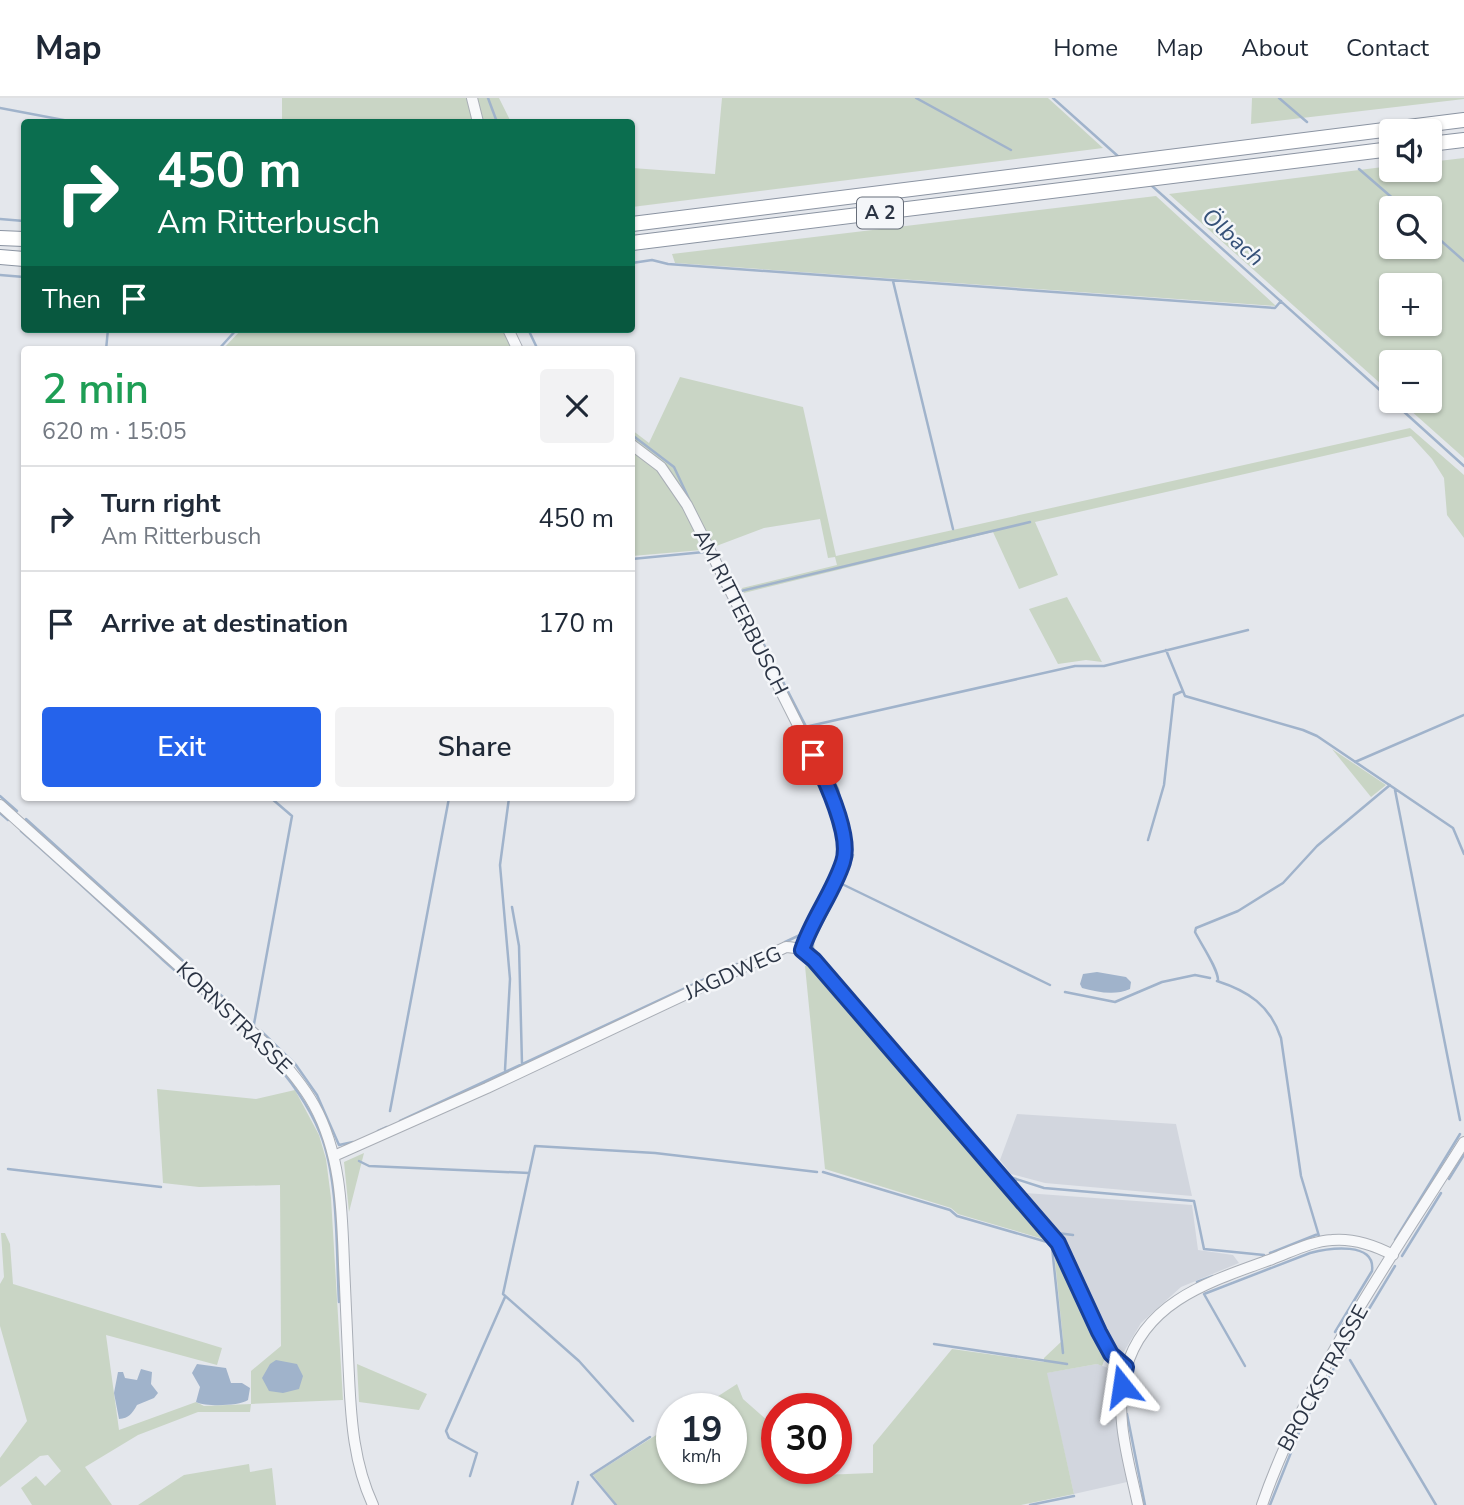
<!DOCTYPE html>
<html lang="en">
<head>
<meta charset="utf-8">
<style>
	:root { --surface:#fff; --page:#f2f2f3; --text:#1f2937; --muted:#747a83; --line:#e0e1e3; --accent:#2563eb }
	body { margin:0; font-family:"Nunito Sans",sans-serif; background:var(--page); color:var(--text); height:100vh; display:flex; flex-direction:column; font-size:26px; white-space:nowrap }
	* { box-sizing:border-box; margin:0 }
	p { font-size:23px; color:var(--muted) }
	.icon { flex:none; width:38px; height:38px; fill:none; stroke:currentColor; stroke-width:2; stroke-linecap:round; stroke-linejoin:round }
	.map { position:relative; flex:1; overflow:hidden }
	.panel { position:absolute; left:21px; top:248px; width:614px; height:455px; display:flex; flex-direction:column; background:var(--surface); border-radius:7px; box-shadow:0 2px 5px #0004 }
	.panel>* { flex:none }
	.guide { position:absolute; left:21px; top:21px; width:614px; height:214px; border-radius:7px; box-shadow:0 2px 5px #0004; background:#0b6e4f; color:#fff; overflow:hidden }
	.buttons { position:absolute; left:1379px; top:21px; display:grid; gap:14px }
	.buttons a { display:grid; place-items:center; width:63px; height:63px; border-radius:7px; background:var(--surface); box-shadow:0 2px 5px #0004; font-size:35px }
	.speed { position:absolute; left:656px; top:1295px; display:flex; gap:14px; font-size:35px; font-weight:700; text-align:center }
	.speed>* { display:grid; place-content:center; width:91px; height:91px; border-radius:50%; background:var(--surface); box-shadow:0 2px 5px #0004; line-height:1 }
	.speed small { font-size:18px; font-weight:400 }
	.speed .limit { border:10px solid #d22; background:#fff; color:#111 }
	.pin { position:absolute; display:grid; place-items:center; width:60px; height:60px; color:#fff; margin:-30px; border-radius:14px; box-shadow:0 4px 10px #0006 }
	.me { position:absolute; width:77px; margin:-38px; rotate:345deg; stroke-linejoin:round; filter:drop-shadow(0 0 5px #0008) }
	.turn { display:flex; align-items:center; gap:24px; height:147px; padding:0 21px; font-size:32px }
	.turn .icon { width:91px; height:91px; stroke-width:2.5 }
	.turn b { display:block; font-size:49px; line-height:60px }
	.then { display:flex; align-items:center; height:66px; padding:0 21px; background:#0003; gap:14px; font-size:26px }
	.round { display:grid; place-items:center; flex:none; width:74px; height:74px; border-radius:7px; background:var(--page) }
	.headline { display:flex; align-items:center; justify-content:space-between; height:119px; padding:0 21px }
	h1 { font-size:42px; font-weight:600; line-height:52px; color:#1e9e55 }
	.action { display:flex; gap:14px; margin-top:auto; padding:14px 21px }
	.action a { flex:1; height:80px; border-radius:7px; background:var(--accent); color:#fff; font-size:28px; font-weight:600; line-height:80px; text-align:center }
	.action a+a { background:var(--page); color:var(--text) }
	ul { padding:0; list-style:none }
	li { display:flex; align-items:center; gap:21px; height:105px; padding:0 21px; border-top:2px solid var(--line) }
	li div { flex:1 }
	li b { display:block; font-size:26px }
	li em { font-style:normal }
	header { display:flex; align-items:center; gap:42px; box-sizing:border-box; height:98px; padding:0 35px; background:var(--surface); border-bottom:2px solid var(--line) }
	header strong { font-size:33px }
	nav { display:flex; gap:38px; margin-inline-start:auto; font-size:24px }
	.map>svg:first-child { display:block }
</style>
</head>
<body>
<header>
<strong>Map</strong>
<nav><a>Home</a><a>Map</a><a>About</a><a>Contact</a></nav>
</header>
<div class="map">
<svg width="1464" height="1407" viewBox="0 0 1464 1407">
	<rect width="100%" height="100%" fill="#e4e7ec"/>
	<path fill="#d2d6de" d="M 1017,1016 L 1176,1026 L 1192,1098 L 1045,1085 L 1011,1076 L 1000,1062 Z
		M 1025,1095 L 1192,1107 L 1198,1152 L 1233,1157 L 1239,1165 L 1181,1189 L 1141,1225 L 1122,1257 L 1112,1249 L 1101,1229 L 1058,1133 Z
		M 1097,1266 L 1117,1273 L 1116,1321 L 1127,1384 L 1074,1396 L 1046,1275 Z"/>
	<path fill="#c9d5c5" fill-rule="evenodd" d="M 282,0 L 499,0 L 511,24 L 282,24 Z
		M 722,0 L 1048,0 L 1103,50 L 632,109 L 632,70 L 715,76 Z
		M 1252,0 L 1464,0 L 1464,1 L 1251,26 Z
		M 1464,60 L 1464,360 L 1400,303 L 1430,303 L 1430,264 L 1391,264 L 1391,295 L 1169,96 L 1391,68 L 1391,72 L 1430,72 L 1430,64 ZM 1391,110 L 1430,110 L 1430,149 L 1391,149 ZM 1391,187 L 1430,187 L 1430,226 L 1391,226 Z
		M 1156,98 L 1276,208 L 675,165 L 672,156 Z
		M 242,231 L 503,231 L 513,252 L 222,252 Z
		M 680,279 L 803,309 L 836,458 L 1410,330 L 1464,377 L 1464,440 L 1447,417 L 1444,380 L 1432,361 L 1411,338 L 1035,424 L 1058,477 L 1019,491 L 993,434 L 744,495 L 742,490 L 837,467 L 835,459 L 828,460 L 820,421 L 764,430 L 711,450 L 690,407 L 632,343 L 632,332 L 649,345 Z
		M 632,353 L 657,372 L 684,410 L 702,452 L 632,458 Z
		M 1067,499 L 1102,564 L 1086,562 L 1058,566 L 1029,511 Z
		M 1332,651 L 1386,687 L 1371,699 Z
		M 811,865 L 1050,1143 L 958,1116 L 951,1110 L 825,1071 L 805,868 Z
		M 157,991 L 256,1001 L 295,992 L 319,1037 L 326,1061 L 331,1100 L 343,1302 L 251,1306 L 250,1314 L 198,1314 L 138,1337 L 85,1369 L 112,1407 L 32,1407 L 21,1390 L 36,1378 L 45,1388 L 61,1373 L 48,1357 L 40,1358 L 0,1389 L 0,1360 L 27,1323 L 0,1228 L 0,1186 L 4,1179 L 1,1135 L 5,1135 L 10,1146 L 13,1186 L 222,1250 L 217,1267 L 106,1237 L 119,1332 L 196,1304 L 204,1308 L 251,1306 L 251,1273 L 281,1248 L 280,1087 L 199,1089 L 163,1085 Z
		M 364,1055 L 349,1114 L 344,1064 Z
		M 1054,1153 L 1105,1260 L 1102,1268 L 1097,1266 L 1047,1275 L 1074,1396 L 1021,1407 L 617,1407 L 593,1377 L 672,1327 L 672,1370 L 732,1370 L 732,1311 L 698,1311 L 737,1286 L 743,1301 L 777,1331 L 777,1370 L 795,1370 L 796,1378 L 873,1375 L 873,1347 L 952,1251 L 1044,1264 L 1044,1260 L 1063,1242 Z
		M 357,1266 L 427,1296 L 419,1312 L 359,1304 Z
		M 249,1366 L 250,1374 L 272,1370 L 276,1407 L 138,1407 L 184,1377 Z"/>
	<path fill="#a0b3cb" d="M 1097,874 L 1126,879 L 1131,884 L 1130,891 C 1115,898 1097,894 1082,890 L 1080,886 L 1083,876 Z
		M 276,1262 L 297,1266 L 303,1278 L 299,1291 L 283,1295 L 269,1293 L 262,1280 L 270,1266 Z
		M 197,1266 L 226,1270 L 231,1285 L 242,1285 L 250,1290 L 248,1302 C 239,1308 206,1309 196,1304 L 200,1289 L 192,1275 Z
		M 141,1271 L 152,1274 L 151,1286 L 158,1295 L 154,1300 L 137,1307 C 132,1316 129,1320 119,1321 L 114,1295 L 118,1274 L 123,1274 L 125,1280 L 137,1282 Z"/>
	<g fill="none" stroke-linecap="round" stroke-linejoin="round">
		<path stroke="#a0b3cb" stroke-width="2.5" d="M 488,0 L 497,24
			M 916,0 L 1011,52
			M 1053,0 L 1120,60
			M 1279,0 L 1307,24
			M 0,10 L 74,24
			M 1359,71 L 1404,110
			M 1151,87 L 1391,302
			M 0,121 L 24,123
			M 1430,133 L 1464,163
			M 632,165 L 652,162 L 668,166 L 1275,210 L 1281,203
			M 0,177 L 24,179
			M 893,183 L 953,431
			M 528,231 L 538,252
			M 106,252 L 108,231
			M 218,252 L 237,231
			M 1392,303 L 1464,368
			M 632,337 L 674,369 L 689,401
			M 632,461 L 704,454
			M 736,492 L 838,691 L 843,714
			M 737,494 L 1030,424
			M 1166,552 L 1185,598 L 1303,632 L 1317,638 L 1453,730 L 1464,756
			M 805,629 L 1075,568 L 1104,568 L 1248,532
			M 1355,664 L 1464,617
			M 1395,692 L 1460,1022
			M 0,698 L 17,713
			M 0,715 L 8,722
			M 26,721 L 254,927
			M 21,733 C 69,775 116,819 163,862 C 220,913 290,962 320,1035 C 339,1081 336,1153 339,1204
			M 849,738 L 851,748
			M 1148,742 L 1164,687 L 1174,597 L 1183,593
			M 853,757 L 842,786 L 813,843 L 813,852 L 989,1054
			M 842,786 L 1050,887
			M 512,809 L 519,848 L 522,966
			M 785,844 L 800,837
			M 1217,883 C 1248,893 1270,907 1281,940 L 1301,1078 L 1319,1138
			M 1218,883 C 1219,872 1201,846 1195,834 L 1196,830 L 1238,813 L 1283,785 L 1317,748 L 1390,687
			M 1065,894 L 1115,904 L 1162,884 L 1195,877 L 1210,880
			M 254,926 L 292,718 L 271,700
			M 261,933 L 296,967 L 317,997 L 339,1047 L 353,1044
			M 505,972 L 510,881 L 500,767 L 509,700
			M 390,1013 L 449,700
			M 400,1023 L 737,866
			M 378,1033 L 387,1029
			M 359,1063 L 369,1068 L 529,1075
			M 8,1071 L 161,1089
			M 823,1074 L 950,1112 L 957,1118 L 1047,1144 L 1052,1149 L 1063,1255
			M 1010,1079 L 1044,1090 L 1194,1103 L 1204,1151 L 1264,1157
			M 1012,1080 L 1057,1135 L 1073,1137
			M 1449,1081 L 1464,1057
			M 1395,1142 L 1460,1036
			M 1270,1155 L 1318,1136
			M 1402,1158 L 1441,1095
			M 1197,1184 L 1213,1178
			M 934,1246 L 1067,1266
			M 1340,1259 L 1395,1168
			M 1350,1262 L 1436,1407
			M 1245,1268 L 1204,1196 L 1310,1155 C 1329,1150 1376,1143 1372,1173 L 1335,1234
			M 1127,1316 L 1145,1407
			M 633,1323 L 579,1263 L 503,1196 L 535,1048 L 655,1055 L 817,1074
			M 470,1378 L 477,1355 L 449,1340 L 446,1333 L 505,1199
			M 572,1407 L 578,1384
			M 616,1407 L 591,1377 L 650,1339
			M 1030,1407 L 1074,1398
			M 1270,1407 L 1300,1332 L 1334,1270"/>
		<defs>
			<path id="minor" d="M 472,0 L 478,24
				M 508,231 L 518,252
				M 632,347 L 661,369 L 687,407 L 825,681 C 834,704 847,732 845,756 C 844,782 811,824 802,852
				M 0,707 L 268,948 C 285,966 302,985 314,1007 C 341,1056 342,1111 344,1166 C 346,1204 347,1241 349,1278 C 351,1323 354,1366 373,1407
				M 334,1058 L 487,990 L 786,849 C 798,849 805,853 814,862 L 1058,1145 L 1099,1234 L 1111,1256 L 1126,1269
				M 1138,1407 C 1129,1364 1113,1315 1126,1271 C 1145,1202 1212,1183 1272,1161 C 1291,1154 1312,1143 1332,1142 C 1354,1140 1374,1147 1393,1157
				M 1262,1407 C 1306,1279 1392,1159 1464,1044"/>
			<path id="highway" d="M 1430,46 L 1464,42
				M 632,126 L 1464,22
				M 0,140 L 24,141
				M 632,145 L 1391,51
				M 0,159 L 24,161"/>
		</defs>
		<use href="#minor" stroke="#a9aeb6" stroke-width="12"/>
		<use href="#highway" stroke="#8b94a2" stroke-width="16"/>
		<use href="#minor" stroke="#f7f8fa" stroke-width="10"/>
		<use href="#highway" stroke="#fff" stroke-width="14"/>
	</g>
	<g fill="none" stroke-linecap="round" stroke-linejoin="round">
		<defs>
			<path id="route" d="M 813,657 C 825,681 852,738 843,764 C 833,795 812,821 802,852 L 814,862 L 1058,1145 L 1099,1234 L 1111,1256 L 1126,1269 L 1122,1288"/>
		</defs>
		<use href="#route" stroke="#184099" stroke-width="18"/>
		<use href="#route" stroke="#2563eb" stroke-width="12"/>
	</g>
	<g text-anchor="middle" dominant-baseline="central" stroke-width="5" stroke-linejoin="round" paint-order="stroke">
		<rect fill="#f4f6f9" stroke="#676e7a" stroke-width="2" x="857" y="99.5" width="46" height="31" rx="5"/>
		<g font-size="19" font-weight="bold" fill="#2b3444">
			<text x="880" y="115">A 2</text>
		</g>
		<g font-size="21" fill="#2b3444" stroke="#f4f6f9">
			<text transform="translate(741 514) rotate(63)">AM RITTERBUSCH</text>
			<text transform="translate(733 875) rotate(-24)">JAGDWEG</text>
			<text transform="translate(234 920) rotate(44)">KORNSTRASSE</text>
			<text transform="translate(1323 1280) rotate(-61)">BROCKSTRASSE</text>
		</g>
		<g font-size="23" font-style="italic" fill="#355178" stroke="#f4f6f9">
			<text transform="translate(1233 139) rotate(42)">Ölbach</text>
		</g>
	</g>
</svg>
<div class="buttons">
<a><svg class="icon" aria-label="sound" viewBox="0 0 24 24"><path d="M4 9h4l5-4v14l-5-4H4zM17 9q2 3 0 6"/></svg></a>
<a><svg class="icon" aria-label="search" viewBox="0 0 24 24"><circle cx="10" cy="10" r="6"/><path d="M15 15l6 6"/></svg></a>
<a>+</a>
<a>−</a>
</div>
<div class="speed"><div>19<small>km/h</small></div><div class="limit">30</div></div>
<div class="pin" style="left:813px;top:657px;background:#d93025"><svg class="icon" aria-label="arrive" viewBox="0 0 24 24"><path d="M6 21V4h12l-3 4 3 4H6"/></svg></div>
<svg class="me" style="left:1122px;top:1288px" viewBox="-20 -20 40 40"><path d="M0-17L14 15 0 8-14 15z" fill="#2563eb" stroke="#fff" stroke-width="4"/></svg>
<div class="guide">
<div class="turn"><svg class="icon" aria-label="right" viewBox="0 0 24 24"><path d="M7 20v-9h11M14 6l5 5-5 5"/></svg><div><b>450 m</b>Am Ritterbusch</div></div>
<div class="then">Then<svg class="icon" aria-label="arrive" viewBox="0 0 24 24"><path d="M6 21V4h12l-3 4 3 4H6"/></svg></div>
</div>
<section class="panel">
<div class="headline"><div><h1>2 min</h1><p>620 m · 15:05</p></div><a class="round"><svg class="icon" aria-label="close" viewBox="0 0 24 24"><path d="M6 6l12 12M18 6L6 18"/></svg></a></div>
<ul>
<li><svg class="icon" aria-label="right" viewBox="0 0 24 24"><path d="M7 20v-9h11M14 6l5 5-5 5"/></svg><div><b>Turn right</b><p>Am Ritterbusch</p></div><em>450 m</em></li>
<li><svg class="icon" aria-label="arrive" viewBox="0 0 24 24"><path d="M6 21V4h12l-3 4 3 4H6"/></svg><div><b>Arrive at destination</b></div><em>170 m</em></li>
</ul>
<div class="action"><a>Exit</a><a>Share</a></div>
</section>
</div>
</body>
</html>
